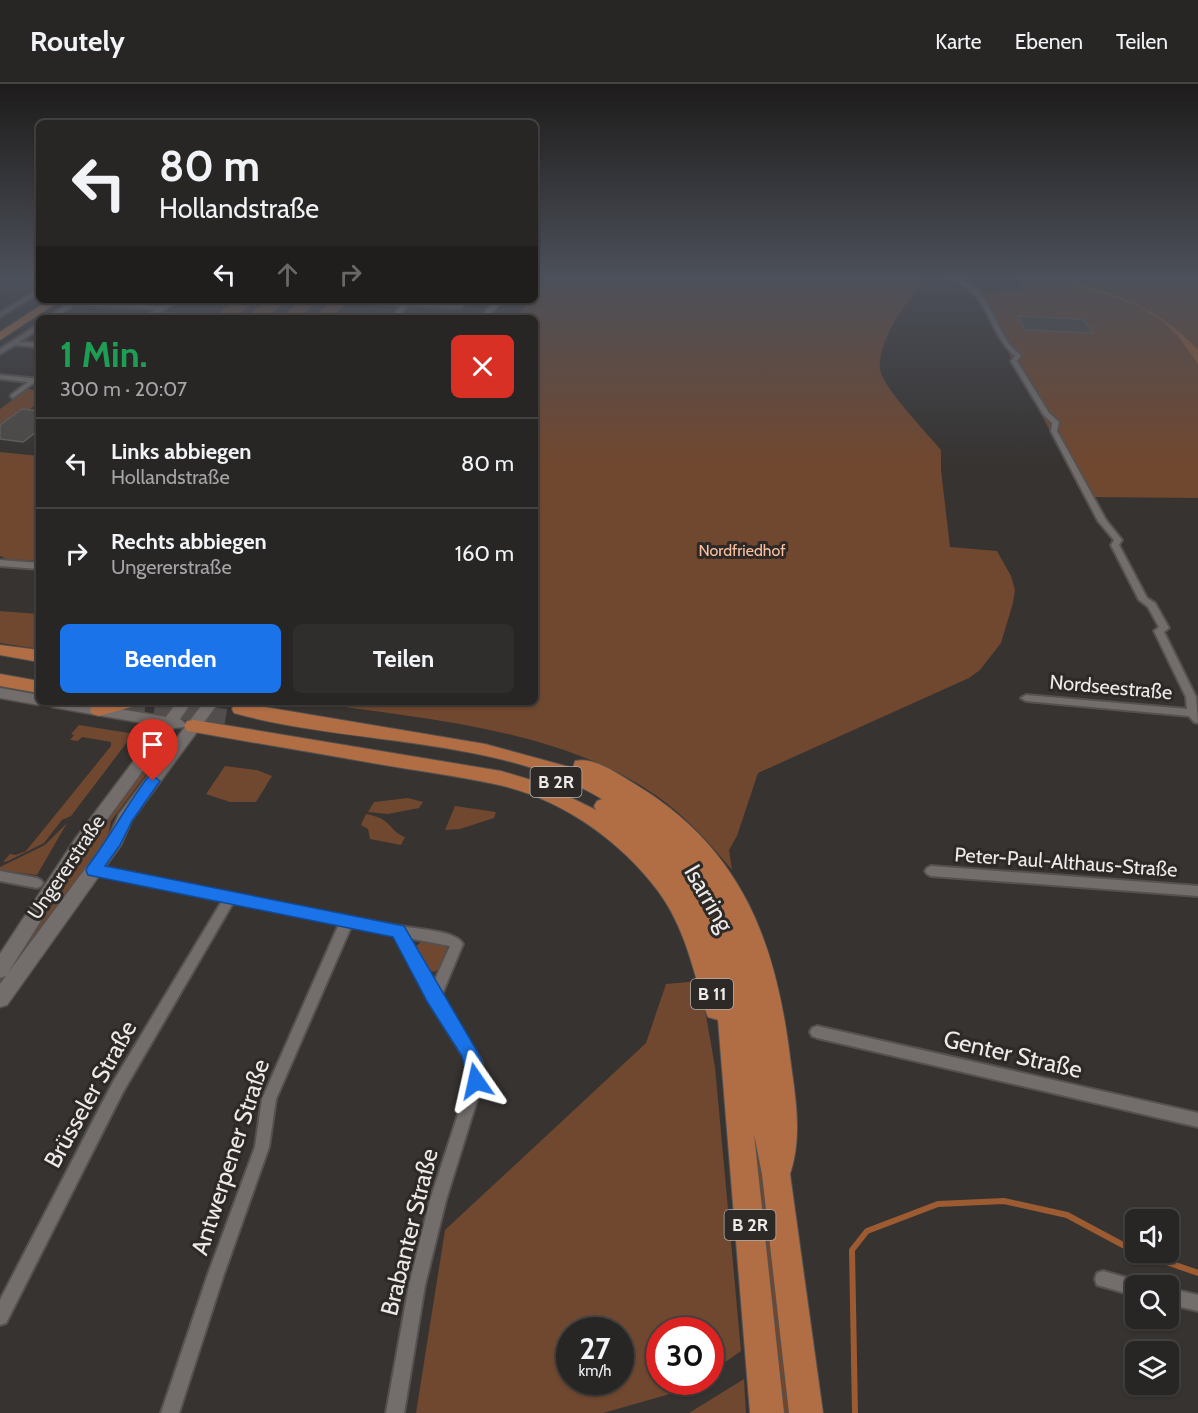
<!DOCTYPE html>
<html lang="de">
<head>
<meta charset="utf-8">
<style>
	:root { --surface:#282625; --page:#302e2d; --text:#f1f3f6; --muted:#a5a5a7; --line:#444342; --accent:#1a73e8 }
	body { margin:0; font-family:Cabin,sans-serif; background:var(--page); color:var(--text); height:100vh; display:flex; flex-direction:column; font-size:22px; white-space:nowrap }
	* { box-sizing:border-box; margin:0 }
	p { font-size:20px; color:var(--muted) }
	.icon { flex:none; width:33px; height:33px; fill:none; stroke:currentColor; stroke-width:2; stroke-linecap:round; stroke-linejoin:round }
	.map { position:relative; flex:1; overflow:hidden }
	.details { position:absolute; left:36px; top:231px; width:502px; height:390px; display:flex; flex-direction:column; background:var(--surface); border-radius:9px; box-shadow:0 2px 4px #0004,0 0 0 2px var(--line) }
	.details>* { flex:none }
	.guide { position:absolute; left:36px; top:36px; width:502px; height:183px; border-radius:9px; box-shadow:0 2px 4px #0004,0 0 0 2px var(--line); background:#282625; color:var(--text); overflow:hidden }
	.fabs { position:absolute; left:1125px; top:1125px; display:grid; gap:12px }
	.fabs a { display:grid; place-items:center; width:54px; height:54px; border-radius:9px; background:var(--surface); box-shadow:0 2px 4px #0004,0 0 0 2px var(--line); font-size:30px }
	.speed { position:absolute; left:556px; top:1233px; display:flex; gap:12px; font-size:30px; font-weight:700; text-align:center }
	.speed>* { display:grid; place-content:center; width:78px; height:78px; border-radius:50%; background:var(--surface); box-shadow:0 2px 4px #0004,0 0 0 2px var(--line); line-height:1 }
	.speed small { font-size:15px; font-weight:400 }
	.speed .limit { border:9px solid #d22; background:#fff; color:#111 }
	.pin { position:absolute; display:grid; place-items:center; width:51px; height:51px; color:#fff; margin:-62px -26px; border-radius:50% 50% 50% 0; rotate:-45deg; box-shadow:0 0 6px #0007 }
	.pin .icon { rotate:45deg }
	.me { position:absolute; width:66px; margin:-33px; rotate:349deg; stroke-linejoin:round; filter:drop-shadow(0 0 4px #0008) }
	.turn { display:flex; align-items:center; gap:21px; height:126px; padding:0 24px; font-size:27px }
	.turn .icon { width:78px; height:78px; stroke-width:2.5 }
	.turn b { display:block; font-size:42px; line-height:51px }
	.lanes { display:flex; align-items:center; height:57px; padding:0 24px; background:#0003; justify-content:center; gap:30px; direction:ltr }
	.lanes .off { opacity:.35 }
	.round { display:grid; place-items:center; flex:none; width:63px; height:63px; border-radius:9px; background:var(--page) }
	.overview { display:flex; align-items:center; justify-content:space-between; height:102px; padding:0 24px }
	h1 { font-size:36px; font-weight:800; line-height:45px; color:#1e9e55 }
	.cta { display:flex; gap:12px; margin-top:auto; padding:12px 24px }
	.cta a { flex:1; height:69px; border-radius:9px; background:var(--accent); color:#fff; font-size:24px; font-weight:800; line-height:69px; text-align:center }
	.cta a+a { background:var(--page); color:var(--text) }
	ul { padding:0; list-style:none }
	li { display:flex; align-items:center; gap:18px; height:90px; padding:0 24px; border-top:2px solid var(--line) }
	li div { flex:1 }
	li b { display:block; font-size:22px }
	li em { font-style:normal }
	header { display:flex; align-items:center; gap:36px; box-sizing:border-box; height:84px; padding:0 30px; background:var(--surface); border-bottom:2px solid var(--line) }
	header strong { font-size:28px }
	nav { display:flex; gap:33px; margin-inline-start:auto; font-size:21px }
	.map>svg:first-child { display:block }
</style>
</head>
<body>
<header>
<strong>Routely</strong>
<nav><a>Karte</a><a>Ebenen</a><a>Teilen</a></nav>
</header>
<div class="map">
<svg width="1198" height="1329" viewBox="0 0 1198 1329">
	<rect width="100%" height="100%" fill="#363331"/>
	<path fill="#70472f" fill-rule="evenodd" d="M 544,193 L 921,194 C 915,215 905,219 895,236 C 888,248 878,271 880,285 C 882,303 928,350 941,366 L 941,386 L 950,463 L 997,467 L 1011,492 L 1015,506 L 1013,519 L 1001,559 L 980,586 L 969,594 L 758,689 L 737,752 L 729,766 L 732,786 C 711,761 691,738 665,718 C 567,644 428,636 310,618 L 536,618 L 536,234 L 517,234 L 529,216 L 536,216 L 536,209 L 539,208 L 536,206 Z
		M 963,193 L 1198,193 L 1198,414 L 1085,413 L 976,207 L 1022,206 L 1019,195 Z
		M 233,216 L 253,217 L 236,234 L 216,233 Z
		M 265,216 L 287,216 L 267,234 L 247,234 Z
		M 301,216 L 318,216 L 300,234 L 281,234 Z
		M 332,216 L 349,216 L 332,234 L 314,234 Z
		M 27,305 L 39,306 L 39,318 L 29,326 L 22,325 L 0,340 L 0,325 Z
		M 0,368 L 39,372 L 39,477 L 7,475 L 0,472 Z
		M 0,527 L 39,530 L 39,565 L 0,559 Z
		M 79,641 L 129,649 L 131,653 L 71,732 L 62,736 L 44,759 L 8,777 L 3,778 L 10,770 L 16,771 L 26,767 L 111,662 L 111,658 L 82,653 L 78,657 L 70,656 L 74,651 L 71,650 Z
		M 163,659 L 169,660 L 111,737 L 107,757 L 0,904 L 0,896 L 87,760 Z
		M 225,682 L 257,686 L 272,692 L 256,718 L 230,718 L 206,710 Z
		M 408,714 L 423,718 L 419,724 L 388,730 L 368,728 L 374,718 Z
		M 455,722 L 496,728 L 494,734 L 460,745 L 445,746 Z
		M 366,730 C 394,735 387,746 405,753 L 401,761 L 370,755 L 368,745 L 361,741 Z
		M 67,739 L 37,791 L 0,786 L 0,783 L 45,761 Z
		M 422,857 L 447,863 L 440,884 L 434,888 L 428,886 L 415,863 Z
		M 700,897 L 715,983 L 741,1267 L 711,1288 L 711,1246 L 660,1246 L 660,1298 L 694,1298 L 670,1310 L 603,1329 L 416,1329 L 445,1146 L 646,959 L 666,900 ZM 570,1246 L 621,1246 L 621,1298 L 570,1298 Z
		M 742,913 L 790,1329 L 780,1329 L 750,1033 Z
		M 744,1295 L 746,1329 L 689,1329 Z"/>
	<path fill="#9d5b32" d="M 1023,193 C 1086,193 1156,219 1198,266 L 1198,280 C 1191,271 1184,259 1176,250 C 1141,211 1073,201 1023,193 Z"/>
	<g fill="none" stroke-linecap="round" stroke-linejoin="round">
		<path stroke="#9d5b32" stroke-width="6" d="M 1138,1168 L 1198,1189
			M 855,1329 L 852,1166 L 867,1147 L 938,1120 L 1004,1117 L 1067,1131 L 1136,1168"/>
	</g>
	<path fill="#4c4946" stroke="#625e5c" stroke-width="1.5" d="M 1018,232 L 1080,235 L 1084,236 L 1093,249 L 1025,246 Z
		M 22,325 L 39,327 L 39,346 L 23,358 L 0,355 L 0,341 Z"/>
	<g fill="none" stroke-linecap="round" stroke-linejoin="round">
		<path stroke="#514e4d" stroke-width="18" stroke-dasharray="18 9" stroke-linecap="butt" d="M 128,618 L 232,635"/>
		<defs>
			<path id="street" d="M 950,193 C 984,193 994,240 1011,262 C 1014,266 1018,268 1021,272 L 1017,277 L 1049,329 L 1059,338 L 1057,347 L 1106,436 L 1122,456 L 1119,461 L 1147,514 L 1155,519 L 1169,544 L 1164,548 L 1196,613 L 1198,639 L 1194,638 L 1189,632 L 1026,617 L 1021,614 L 1026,611 L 1187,625 L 1186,613 L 1154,547 L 1159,543 L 1148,523 L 1139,516 L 1111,461 L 1114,456 L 1098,437 L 1051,347 L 1052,339 L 1043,330 L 1011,277 L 1015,272 C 996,256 991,231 976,212 C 968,203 958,199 950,193 Z
				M 39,205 L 39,209 L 0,233 L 0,229 Z
				M 74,216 L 163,222 L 173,216 L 180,216 L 157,229 L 154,227 L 157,225 L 74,221 L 54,234 L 47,234 Z
				M 347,216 L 405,217 L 412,216 L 411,218 L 460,220 L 463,222 L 460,224 L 408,221 L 397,234 L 391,234 L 402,221 L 350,218 Z
				M 152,229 L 193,232 L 196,234 L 145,234 Z
				M 39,240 L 39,245 L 19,258 L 39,259 L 39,263 L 15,261 L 0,270 L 0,265 Z
				M 0,291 L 39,295 L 39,299 L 35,298 L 13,314 L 11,313 L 11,311 L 28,298 L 0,295 Z
				M 0,476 L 39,479 L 39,485 L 0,482 Z
				M 94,781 C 196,802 297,824 399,842 C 415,845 456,846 463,860 L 441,913 L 480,974 L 482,979 L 483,997 L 446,1116 L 425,1201 L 404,1329 L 386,1329 L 409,1201 L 430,1116 L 469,997 L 468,980 L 429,918 L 394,851 L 351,843 L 276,1015 L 269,1063 L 224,1190 L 179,1329 L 161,1329 L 208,1190 L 255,1063 L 262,1015 L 339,840 L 233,819 L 123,1008 L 6,1239 L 0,1241 L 0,1216 L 113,998 L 222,817 L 90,789 L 88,786 L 90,783 ZM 408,854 L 450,862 L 433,900 Z
				M 931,782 L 1198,802 L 1198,812 L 931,792 L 927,790 L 925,787 L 927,784 Z
				M 0,787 L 37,794 L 41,796 L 43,799 L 41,802 L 37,804 L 0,797 Z
				M 817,942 L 1198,1029 L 1198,1043 L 817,954 L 812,952 L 810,948 L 812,944 Z
				M 1103,1187 L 1142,1198 L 1143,1202 L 1136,1202 L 1136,1212 L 1097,1201 L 1095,1195 L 1097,1189 Z
				M 1168,1204 L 1198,1211 L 1198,1227 L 1168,1220 Z"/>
			<path id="secondary" d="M 495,216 L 503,216 L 488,234 L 480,234 Z
				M 0,604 L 39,611 L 39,618 L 45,618 L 39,621 L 0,614 Z
				M 45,618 L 79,618 L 166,633 L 177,618 L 192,618 L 180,635 L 186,640 L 184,643 L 174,644 L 87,763 L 8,889 L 108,754 L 119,730 L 204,618 L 219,618 L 132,736 L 121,761 L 7,921 L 0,923 L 0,900 L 6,892 L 0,894 L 0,870 L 75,755 L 160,642 L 52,623 Z"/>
			<path id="highway" d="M 49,216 L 61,216 L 0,256 L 0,248 Z
				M 0,561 L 39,566 L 39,578 L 0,571 Z
				M 0,590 L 39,597 L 39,609 L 0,602 Z
				M 106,618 L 137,618 L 135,622 L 99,632 L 92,630 L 90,626 L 92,622 Z
				M 241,619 L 485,660 L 573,684 L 575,677 C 593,672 618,690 633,699 C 743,764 777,860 791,981 C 796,1016 802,1055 790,1090 L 823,1329 L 789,1329 L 762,1090 L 754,1050 L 784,1329 L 750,1329 L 718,936 L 708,933 L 705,925 C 693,884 684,842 658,807 C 620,756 561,715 499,701 C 459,692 418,687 378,680 C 316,669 255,659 194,648 L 187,647 L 184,642 L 187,637 L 194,636 L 501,687 L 541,699 L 596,726 L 594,722 L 597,717 L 602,715 C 495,651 352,662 234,629 L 232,625 L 234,621 Z"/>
		</defs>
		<use href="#street" stroke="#54514f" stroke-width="4"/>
		<use href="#secondary" stroke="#54514f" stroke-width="3"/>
		<use href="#highway" stroke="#54514f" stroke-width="2"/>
		<use href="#street" fill="#736e6c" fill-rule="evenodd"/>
		<use href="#secondary" fill="#736e6c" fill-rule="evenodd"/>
		<use href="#highway" fill="#b16e45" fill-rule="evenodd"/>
	</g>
	<linearGradient id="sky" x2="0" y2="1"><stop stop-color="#1e1c1b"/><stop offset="0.51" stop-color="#4c505a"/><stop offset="1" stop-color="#4c505a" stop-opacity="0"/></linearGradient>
	<rect width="1198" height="379" fill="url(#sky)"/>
	<path fill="#1a73e8" stroke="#114b97" stroke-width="1.5" d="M 153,692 L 160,697 L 132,737 L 120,761 L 105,782 L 404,842 L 481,974 L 485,997 L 482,1003 L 476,1006 L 469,1003 L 462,972 L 428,919 L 393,853 L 88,791 L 86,786 L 88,782 C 110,753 126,722 148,693 Z"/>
	<g text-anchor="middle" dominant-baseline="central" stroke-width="6" stroke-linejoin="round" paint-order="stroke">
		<g font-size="16" fill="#fbc1a0" stroke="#2c2927">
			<text x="742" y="466">Nordfriedhof</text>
		</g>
		<g fill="#2c2927" stroke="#b3b0af" stroke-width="1.5">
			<rect x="530.5" y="683" width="51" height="30" rx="4.5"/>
			<rect x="691" y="895" width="42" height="30" rx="4.5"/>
			<rect x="724.5" y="1126" width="51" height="30" rx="4.5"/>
		</g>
		<g font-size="18" font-weight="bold" fill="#edeae9">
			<text x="556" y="698">B 2R</text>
			<text x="712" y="910">B 11</text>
			<text x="750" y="1141">B 2R</text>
		</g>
		<g font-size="20" fill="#edeae9" stroke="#2c2927">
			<text transform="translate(1111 603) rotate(5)">Nordseestraße</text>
			<text transform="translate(1066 778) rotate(4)">Peter-Paul-Althaus-Straße</text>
			<text transform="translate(66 783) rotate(-56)">Ungererstraße</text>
		</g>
		<g font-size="24" fill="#edeae9" stroke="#2c2927">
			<text transform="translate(709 814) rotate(60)">Isarring</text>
			<text transform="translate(1013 970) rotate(13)">Genter Straße</text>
			<text transform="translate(90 1010) rotate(-61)">Brüsseler Straße</text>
			<text transform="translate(230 1073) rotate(-72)">Antwerpener Straße</text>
			<text transform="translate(409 1148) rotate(-76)">Brabanter Straße</text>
		</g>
	</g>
</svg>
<div class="fabs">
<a><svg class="icon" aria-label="sound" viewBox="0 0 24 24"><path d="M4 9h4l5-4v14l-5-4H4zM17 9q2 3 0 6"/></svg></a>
<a><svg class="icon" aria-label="search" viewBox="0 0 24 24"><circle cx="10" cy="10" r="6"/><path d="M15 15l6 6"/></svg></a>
<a><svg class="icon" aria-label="layers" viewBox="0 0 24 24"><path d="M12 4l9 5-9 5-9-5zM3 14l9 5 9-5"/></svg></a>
</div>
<div class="speed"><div>27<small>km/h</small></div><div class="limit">30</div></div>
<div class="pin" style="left:153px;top:697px;background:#d93025"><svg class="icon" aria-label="arrive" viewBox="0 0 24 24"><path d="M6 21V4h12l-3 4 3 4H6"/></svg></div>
<svg class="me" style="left:476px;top:997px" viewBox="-20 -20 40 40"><path d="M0-17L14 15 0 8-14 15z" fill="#1a73e8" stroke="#fff" stroke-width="4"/></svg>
<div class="guide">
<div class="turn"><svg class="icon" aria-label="left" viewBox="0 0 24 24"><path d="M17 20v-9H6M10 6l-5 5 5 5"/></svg><div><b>80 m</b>Hollandstraße</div></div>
<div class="lanes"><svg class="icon" aria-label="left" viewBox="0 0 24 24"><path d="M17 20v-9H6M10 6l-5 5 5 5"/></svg><svg class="icon off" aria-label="ahead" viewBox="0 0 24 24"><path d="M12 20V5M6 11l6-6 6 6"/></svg><svg class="icon off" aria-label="right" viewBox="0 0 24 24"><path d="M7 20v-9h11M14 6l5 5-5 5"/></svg></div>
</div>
<section class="details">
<div class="overview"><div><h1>1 Min.</h1><p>300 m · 20:07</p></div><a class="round" style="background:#d93025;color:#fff"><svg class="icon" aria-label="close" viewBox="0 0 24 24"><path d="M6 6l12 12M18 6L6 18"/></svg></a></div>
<ul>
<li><svg class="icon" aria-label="left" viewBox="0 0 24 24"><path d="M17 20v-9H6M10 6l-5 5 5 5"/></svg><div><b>Links abbiegen</b><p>Hollandstraße</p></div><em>80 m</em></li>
<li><svg class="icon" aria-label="right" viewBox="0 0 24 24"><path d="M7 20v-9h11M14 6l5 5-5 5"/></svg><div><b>Rechts abbiegen</b><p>Ungererstraße</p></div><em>160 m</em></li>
</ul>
<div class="cta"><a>Beenden</a><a>Teilen</a></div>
</section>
</div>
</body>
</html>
